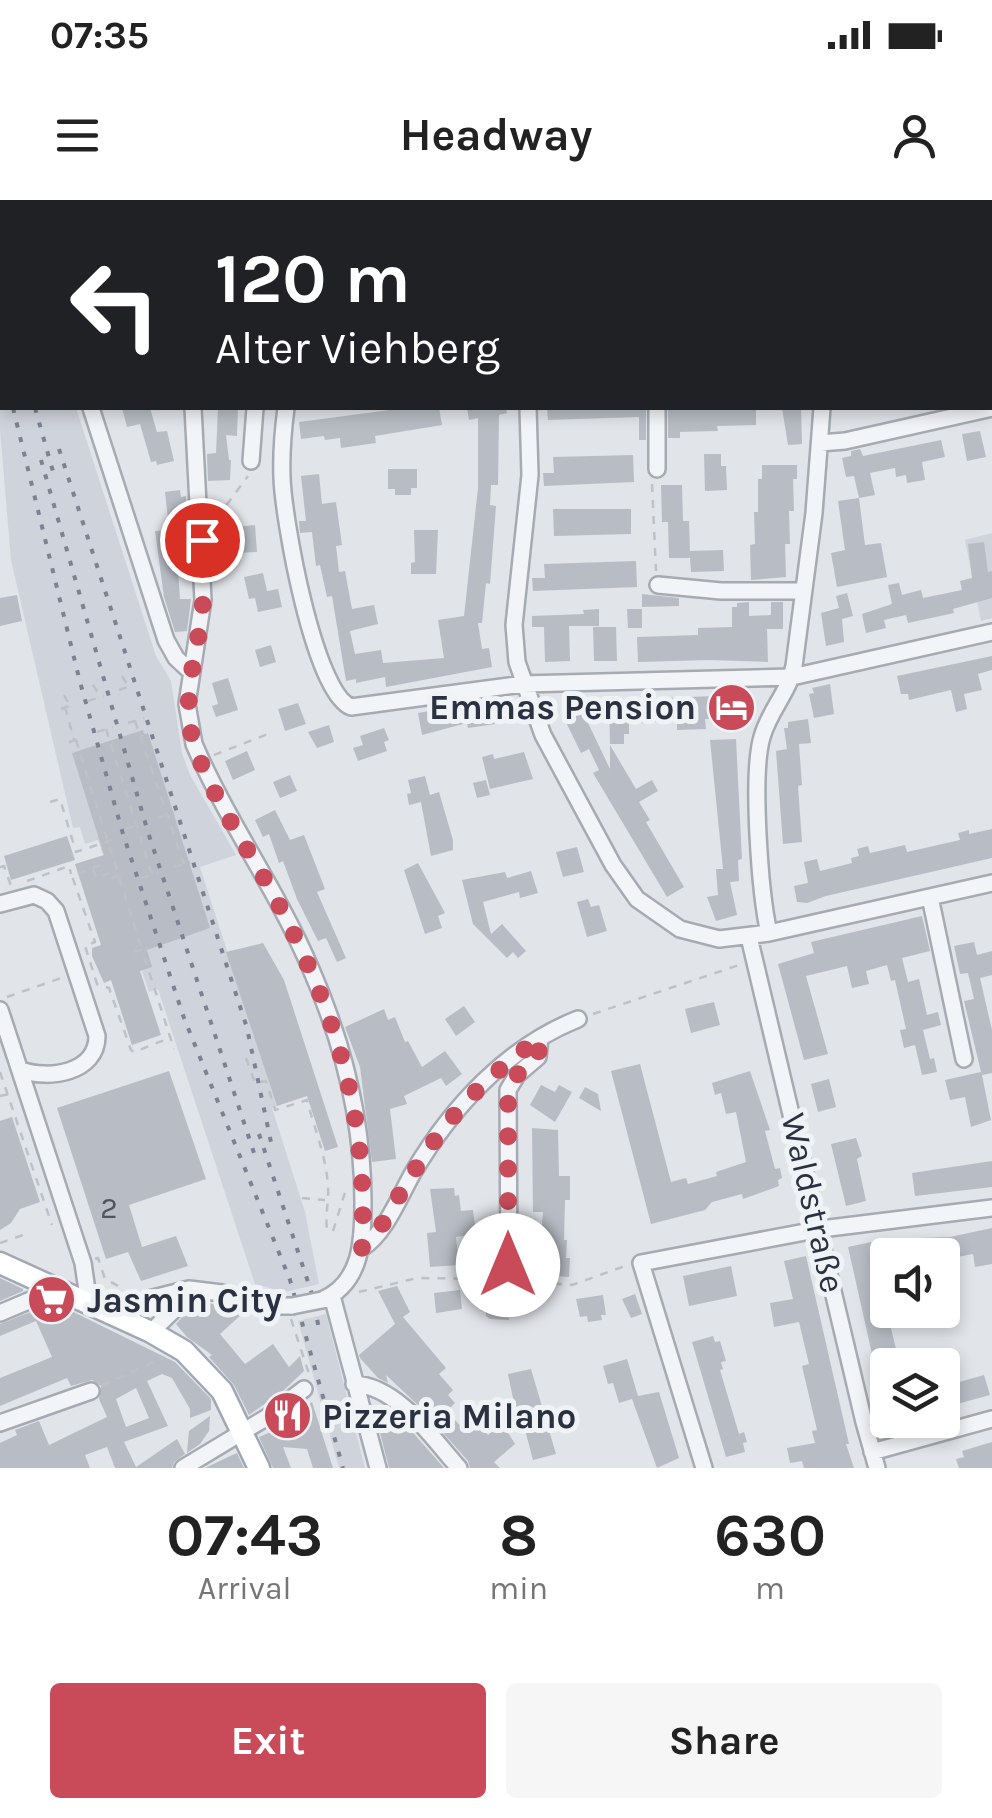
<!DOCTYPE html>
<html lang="en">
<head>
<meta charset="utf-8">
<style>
	:root { --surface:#fff; --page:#f6f6f6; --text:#222; --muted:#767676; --accent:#c94b5a }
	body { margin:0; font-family:Karla,sans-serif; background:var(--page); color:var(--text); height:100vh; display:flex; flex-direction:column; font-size:38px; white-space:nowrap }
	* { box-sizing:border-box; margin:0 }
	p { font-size:32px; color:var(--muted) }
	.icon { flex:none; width:55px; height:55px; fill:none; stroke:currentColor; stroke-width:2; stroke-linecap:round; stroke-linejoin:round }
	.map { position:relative; height:1268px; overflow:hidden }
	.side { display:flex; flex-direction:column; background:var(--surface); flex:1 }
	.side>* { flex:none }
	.hud { position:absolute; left:0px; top:0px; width:992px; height:210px; box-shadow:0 5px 15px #0003; background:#202124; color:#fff; overflow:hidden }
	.fabs { position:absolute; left:870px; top:1038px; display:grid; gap:20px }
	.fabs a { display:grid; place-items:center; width:90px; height:90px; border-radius:10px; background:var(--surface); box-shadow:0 5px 15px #0003; font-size:50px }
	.pin { position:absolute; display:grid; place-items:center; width:85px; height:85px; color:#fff; margin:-42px; border:5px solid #fff; border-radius:50%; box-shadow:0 2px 10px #0007 }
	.me { position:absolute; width:110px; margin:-55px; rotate:0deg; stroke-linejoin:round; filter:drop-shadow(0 0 8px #0008) }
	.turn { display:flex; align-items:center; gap:35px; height:210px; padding:0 50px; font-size:45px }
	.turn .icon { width:130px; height:130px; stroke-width:2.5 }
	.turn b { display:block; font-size:70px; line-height:85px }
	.eta { display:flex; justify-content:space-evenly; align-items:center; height:170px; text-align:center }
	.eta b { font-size:60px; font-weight:700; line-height:70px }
	.primary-button { display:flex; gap:20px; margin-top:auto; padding:20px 50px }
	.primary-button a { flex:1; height:115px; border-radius:10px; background:var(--accent); color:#fff; font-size:40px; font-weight:700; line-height:115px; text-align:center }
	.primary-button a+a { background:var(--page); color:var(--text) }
	.status { display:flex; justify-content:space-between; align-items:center; height:70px; padding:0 50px; background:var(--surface); direction:ltr }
	.status svg { height:28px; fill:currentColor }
	header { display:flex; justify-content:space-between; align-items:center; height:130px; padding:0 50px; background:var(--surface); font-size:45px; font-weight:700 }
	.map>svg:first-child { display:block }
</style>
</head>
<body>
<div class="status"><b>07:35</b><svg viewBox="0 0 49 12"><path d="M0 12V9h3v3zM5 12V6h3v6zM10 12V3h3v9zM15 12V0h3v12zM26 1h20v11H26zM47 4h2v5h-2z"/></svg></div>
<header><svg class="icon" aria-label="menu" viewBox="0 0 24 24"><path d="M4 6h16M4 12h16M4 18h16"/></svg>Headway<svg class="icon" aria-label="person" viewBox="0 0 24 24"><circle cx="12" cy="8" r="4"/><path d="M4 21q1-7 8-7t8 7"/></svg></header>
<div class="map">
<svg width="992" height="1268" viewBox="0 0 992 1268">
	<rect width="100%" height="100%" fill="#e1e4e9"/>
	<path fill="#cfd3db" d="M 0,0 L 9,2 L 2,2 L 2,208 L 76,208 L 156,456 L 171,481 L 182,553 L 190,575 L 236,655 L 200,667 L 277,906 L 272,908 L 305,1012 L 319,1084 L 285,1092 L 255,1084 L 158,789 L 149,792 L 98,640 L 85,644 L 80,627 L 73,628 L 11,360 L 0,229 Z
		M 992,333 L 992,418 L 981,421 L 965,340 Z
		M 326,1114 L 365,1268 L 339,1268 L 298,1121 Z"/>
	<path fill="#b8bdc5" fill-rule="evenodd" d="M 122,208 L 150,208 L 157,232 L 167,231 L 174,261 L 157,265 L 156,261 L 151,262 L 140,224 L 127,227 Z
		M 218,208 L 238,208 L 237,236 L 226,235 L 229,260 L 231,260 L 230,280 L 208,281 L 207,254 L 216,253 Z
		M 405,208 L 439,208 L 442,225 L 375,236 L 376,243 L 341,248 L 340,238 L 325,240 L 324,236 L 301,239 L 299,222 Z
		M 467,208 L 506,208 L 507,213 L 499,215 L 498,285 L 491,285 L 490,305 L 496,306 L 490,384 L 486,383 L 482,423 L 478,423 L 482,449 L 489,448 L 492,467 L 386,487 L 385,477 L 356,483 L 356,479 L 346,481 L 332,396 L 327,397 L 320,365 L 316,366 L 312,332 L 300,333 L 299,321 L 306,321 L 301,276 L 319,274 L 322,304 L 336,302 L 342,345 L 336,346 L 339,372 L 345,371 L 352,409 L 374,405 L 378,424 L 350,431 L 355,454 L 381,450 L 383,463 L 444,458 L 438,420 L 464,416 L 478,288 L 478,218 L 469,220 Z
		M 547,208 L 646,208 L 646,240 L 639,240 L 639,217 L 548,220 Z
		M 668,208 L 756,208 L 756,225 L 717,226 L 718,231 L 680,232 L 680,238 L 668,238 Z
		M 782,208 L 801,208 L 802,244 L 788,245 Z
		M 980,231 L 986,257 L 967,261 L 962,234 Z
		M 941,240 L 945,257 L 922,262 L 925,280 L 907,283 L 906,275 L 896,277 L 895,268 L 870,273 L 875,295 L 859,298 L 854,276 L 846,277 L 842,258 L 851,256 L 851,251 L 860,249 L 863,256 Z
		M 704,254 L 721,254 L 721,266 L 726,266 L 727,290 L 705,291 Z
		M 633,255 L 634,282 L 544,286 L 543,273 L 554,273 L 553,257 Z
		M 762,265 L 797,265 L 797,279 L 793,279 L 794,311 L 789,311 L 790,344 L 785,344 L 786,377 L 751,380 L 750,345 L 755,344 L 754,312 L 758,312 L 758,279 L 762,279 Z
		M 388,269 L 417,269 L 417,288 L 411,288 L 411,295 L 395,295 L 395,289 L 388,289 Z
		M 661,285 L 682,285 L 683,321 L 689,321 L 690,351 L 723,350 L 724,371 L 691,372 L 690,358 L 669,358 L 668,322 L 662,322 Z
		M 180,290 L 181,297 L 186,296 L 187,317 L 168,319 L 165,292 Z
		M 859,298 L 865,345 L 881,343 L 887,377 L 837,387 L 831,353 L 845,350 L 838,301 Z
		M 553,309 L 631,309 L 631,334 L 554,336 Z
		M 255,325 L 257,352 L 238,353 L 235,327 Z
		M 178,329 L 183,370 L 178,370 L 180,399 L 191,399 L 187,431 L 175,432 L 164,397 L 155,331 Z
		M 414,330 L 438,330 L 436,374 L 411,374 L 411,363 L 415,362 Z
		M 984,342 L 988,372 L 992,371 L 992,398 L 953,409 L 954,413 L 908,423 L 906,415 L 884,420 L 886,428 L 866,433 L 862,414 L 892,404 L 888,385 L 899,383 L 902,395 L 921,390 L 923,398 L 962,390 L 960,381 L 972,378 L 968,344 Z
		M 636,361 L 637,387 L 533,391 L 532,378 L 545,378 L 544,364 Z
		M 263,373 L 267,391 L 278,389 L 282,407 L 258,412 L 255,398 L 249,399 L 244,377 Z
		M 847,393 L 853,416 L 842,419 L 844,442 L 826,446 L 821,413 L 839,408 L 836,396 Z
		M 642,394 L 679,398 L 679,406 L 642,407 Z
		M 17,395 L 22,421 L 0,426 L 0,398 Z
		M 749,402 L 749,416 L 771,415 L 771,402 L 783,402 L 783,429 L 767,429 L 768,462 L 709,460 L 638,462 L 637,437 L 698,435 L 698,428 L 732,427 L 732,407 L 737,407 L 737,403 Z
		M 599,409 L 599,426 L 569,426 L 570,461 L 545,462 L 544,427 L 532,427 L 532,416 L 584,414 L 583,410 Z
		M 627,409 L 642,409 L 642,428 L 628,428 Z
		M 593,427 L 616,427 L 617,461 L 594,461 Z
		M 271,445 L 276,462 L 260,467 L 255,450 Z
		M 992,456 L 992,470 L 978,474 L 982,490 L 964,494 L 967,509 L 956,512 L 951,490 L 909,500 L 908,494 L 901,494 L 897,476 Z
		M 228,478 L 238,510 L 216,517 L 212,506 L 218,504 L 212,483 Z
		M 830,484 L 834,514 L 814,518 L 809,494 L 814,493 L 812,488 Z
		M 743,495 L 744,518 L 705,519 L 706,529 L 677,530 L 677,521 L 629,523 L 629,534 L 624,534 L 624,544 L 610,544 L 609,500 Z
		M 491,500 L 495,524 L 468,528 L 467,523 L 422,535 L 418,513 Z
		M 298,503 L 306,524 L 285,531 L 278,509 Z
		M 580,506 L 610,569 L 610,545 L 636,589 L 652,580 L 658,591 L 639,602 L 650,620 L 646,622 L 684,687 L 667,697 L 593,573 L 599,570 L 589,549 L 581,553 L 562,514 Z
		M 808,519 L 811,543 L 799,544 L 802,585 L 798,586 L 802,642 L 783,644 L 776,551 L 787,549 L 784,528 L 788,528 L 788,522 Z
		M 329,525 L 334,542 L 317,548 L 308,532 Z
		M 384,528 L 389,540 L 384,542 L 387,551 L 358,561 L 353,548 L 363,545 L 360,536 Z
		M 143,530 L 144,534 L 148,533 L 210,728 L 147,750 L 152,767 L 140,771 L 161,835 L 132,845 L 111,780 L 104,783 L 92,756 L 92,748 L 101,745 L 75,664 L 104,655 L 72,553 Z
		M 736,539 L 742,659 L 738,660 L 739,681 L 730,682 L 737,715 L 716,721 L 707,697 L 718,695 L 716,669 L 723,669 L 710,540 Z
		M 247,551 L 255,570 L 233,580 L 225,561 Z
		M 524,552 L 533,579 L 490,589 L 482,557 L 493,554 L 494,559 Z
		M 290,575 L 297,591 L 280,598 L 273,582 Z
		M 425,576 L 430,595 L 439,592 L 453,640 L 453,650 L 431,656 L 421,602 L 409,605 L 407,594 L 411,593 L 408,580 Z
		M 486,580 L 490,595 L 477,598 L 473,583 Z
		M 275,610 L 290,640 L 304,635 L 325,689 L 317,692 L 346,758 L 337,762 L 326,738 L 318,741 L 297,699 L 283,661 L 279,663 L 269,634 L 263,637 L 255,620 Z
		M 992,629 L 992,658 L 826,696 L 807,703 L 797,702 L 794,686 L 808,683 L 804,662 L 817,659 L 820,671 L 852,663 L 851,658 L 859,656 L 857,649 L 868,646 L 870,653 L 905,645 L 907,652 L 960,640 L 958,633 L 969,630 L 969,634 Z
		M 67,636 L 75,660 L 11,680 L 4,656 Z
		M 577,647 L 584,672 L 563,677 L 556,652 Z
		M 418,663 L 445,713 L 438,716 L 442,728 L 425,734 L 404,670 Z
		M 531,671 L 538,693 L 520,698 L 519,692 L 483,702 L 491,734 L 502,724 L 526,751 L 518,758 L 513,752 L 507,758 L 473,724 L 462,680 L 505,672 L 507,678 Z
		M 588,699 L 591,707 L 599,705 L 607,731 L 587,737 L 577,702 Z
		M 922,716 L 930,751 L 902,758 L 908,782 L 919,779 L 927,815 L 938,812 L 941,825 L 923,830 L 930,859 L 934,858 L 937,872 L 922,875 L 915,845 L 904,848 L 900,830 L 906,829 L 895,780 L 891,781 L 887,765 L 866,771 L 869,784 L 852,788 L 847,766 L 806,776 L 828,854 L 804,860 L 778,764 L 814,753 L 811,742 Z
		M 974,742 L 977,755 L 992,751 L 992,775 L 980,778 L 992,830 L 992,873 L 982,875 L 991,920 L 971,927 L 965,897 L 950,900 L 945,880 L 981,872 L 964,801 L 974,799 L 968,773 L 960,774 L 954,746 Z
		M 263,743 L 284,780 L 338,947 L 325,951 L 307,896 L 277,906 L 226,752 Z
		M 714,802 L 720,825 L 691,833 L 685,809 Z
		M 464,806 L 475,822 L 456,836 L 445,819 Z
		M 384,809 L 388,820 L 395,817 L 405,842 L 408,841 L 422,867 L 445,851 L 462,874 L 446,886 L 441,878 L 404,896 L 407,904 L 390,909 L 396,959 L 372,962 L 360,867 L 345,827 Z
		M 640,864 L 671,982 L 686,978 L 688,984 L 717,976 L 716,972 L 746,962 L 736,912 L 726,914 L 721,893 L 715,895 L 712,883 L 750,871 L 770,930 L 765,931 L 775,969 L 780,968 L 782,978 L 778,980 L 779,986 L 743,999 L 742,994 L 712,1002 L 705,1010 L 651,1024 L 611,871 Z
		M 169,871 L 206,979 L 129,1005 L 142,1047 L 176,1036 L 188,1066 L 141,1081 L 128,1052 L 106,1059 L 57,908 Z
		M 829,879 L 836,907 L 818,912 L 811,884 Z
		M 541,885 L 555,892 L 559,885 L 572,892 L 555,922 L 530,905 Z
		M 585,887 L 598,894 L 601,911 L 579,898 Z
		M 12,917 L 40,1002 L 20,1009 L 11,1023 L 0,1030 L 0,921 Z
		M 532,928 L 558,930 L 559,976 L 570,976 L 570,1000 L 565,1000 L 564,1040 L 567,1040 L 566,1058 L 570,1058 L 569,1077 L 538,1075 L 543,1012 L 533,1012 Z
		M 856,938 L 862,956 L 857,959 L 866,1001 L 846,1006 L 831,944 Z
		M 992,961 L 992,987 L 915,996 L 912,973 Z
		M 454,988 L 455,996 L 459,995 L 461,1011 L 473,1010 L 476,1034 L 456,1037 L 459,1065 L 430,1067 L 427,1033 L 436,1032 L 430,989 Z
		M 992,1028 L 992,1064 L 975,1067 L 973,1054 L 942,1060 L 942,1055 L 915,1055 L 913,1042 L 919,1038 L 950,1037 Z
		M 871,1042 L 883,1075 L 878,1076 L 898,1157 L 887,1159 L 888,1202 L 883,1203 L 848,1047 Z
		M 806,1056 L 849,1244 L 846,1244 L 854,1268 L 804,1268 L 802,1261 L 790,1263 L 787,1248 L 815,1243 L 812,1231 L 817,1230 L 802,1166 L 809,1164 L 799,1122 L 774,1127 L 770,1103 L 793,1099 L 784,1061 Z
		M 731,1066 L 737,1096 L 689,1106 L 683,1076 Z
		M 0,1078 L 23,1089 L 23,1091 L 0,1101 Z
		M 397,1086 L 410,1112 L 403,1117 L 446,1168 L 439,1174 L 453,1190 L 448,1195 L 455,1203 L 447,1211 L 464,1230 L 476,1220 L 488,1235 L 502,1223 L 515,1244 L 494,1262 L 500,1268 L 470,1268 L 468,1261 L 421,1208 L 386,1175 L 388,1183 L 378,1178 L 360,1158 L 359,1155 L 395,1124 L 378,1091 Z
		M 482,1089 L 511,1091 L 509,1120 L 490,1119 L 486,1116 L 486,1111 L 481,1111 Z
		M 460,1090 L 462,1109 L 436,1113 L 434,1093 Z
		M 635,1094 L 642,1114 L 631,1118 L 622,1099 Z
		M 603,1095 L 606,1115 L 601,1115 L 602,1120 L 588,1122 L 587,1116 L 580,1117 L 576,1099 Z
		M 49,1100 L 175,1162 L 211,1199 L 211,1210 L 190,1218 L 190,1209 L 172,1178 L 162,1174 L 147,1181 L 168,1226 L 124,1242 L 136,1267 L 177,1239 L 185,1254 L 174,1262 L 172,1268 L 115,1268 L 107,1247 L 85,1255 L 90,1268 L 0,1268 L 0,1243 L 17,1235 L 15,1230 L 39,1221 L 49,1245 L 107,1217 L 99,1199 L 101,1186 L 92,1180 L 71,1186 L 67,1178 L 0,1206 L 0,1178 L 52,1157 L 36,1121 L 0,1136 L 0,1124 L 38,1109 ZM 136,1188 L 149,1218 L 126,1227 L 116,1199 Z
		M 206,1102 L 243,1113 L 220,1134 L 245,1164 L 273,1144 L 289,1167 L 300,1156 L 304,1171 L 283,1191 L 249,1215 L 234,1185 L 209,1157 L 212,1155 L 187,1137 L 176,1124 L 189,1110 Z
		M 713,1136 L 715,1142 L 720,1141 L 726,1161 L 721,1162 L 723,1169 L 720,1170 L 739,1234 L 744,1232 L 747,1242 L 743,1243 L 745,1252 L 726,1257 L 692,1142 Z
		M 627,1159 L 638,1196 L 659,1192 L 679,1258 L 657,1268 L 632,1199 L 619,1203 L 613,1183 L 608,1184 L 603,1166 Z
		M 531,1169 L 556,1254 L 533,1260 L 519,1207 L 515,1208 L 508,1174 Z
		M 984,1175 L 990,1195 L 950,1206 L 945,1186 Z
		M 312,1202 L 333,1268 L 313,1268 L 307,1249 L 283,1247 L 291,1268 L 273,1268 L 259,1237 L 280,1228 L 282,1221 Z
		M 383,1206 L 400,1219 L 403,1229 L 408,1227 L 444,1268 L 389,1268 L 374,1209 Z
		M 210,1216 L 209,1231 L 200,1244 L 187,1253 L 189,1231 Z
		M 992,1242 L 992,1268 L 959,1268 L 956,1259 L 964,1257 L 962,1251 Z
		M 237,1253 L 244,1268 L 205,1268 L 228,1257 Z"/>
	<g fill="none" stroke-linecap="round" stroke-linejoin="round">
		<defs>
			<path id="minor" d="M 24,0 L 24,2
				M 358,0 L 358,2
				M 511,0 L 512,2
				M 824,0 L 824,2
				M 210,2 L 212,0
				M 389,2 L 400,0
				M 982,2 L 992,1
				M 990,50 L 992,61
				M 91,208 L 166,440 L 176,458 L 191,472
				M 193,208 L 203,400 L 187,504 L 194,544 C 227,621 277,690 310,767 C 343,842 363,920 363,1002 C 363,1040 362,1083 322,1100
				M 286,208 C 283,231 281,253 282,277 C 283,317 314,493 351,507 L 523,484 L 792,477 L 992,432
				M 528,208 L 530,275 L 514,425 L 517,462 L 543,535 L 613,665 L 637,699 L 680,729 L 719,739 L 769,733 L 992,683
				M 657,208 L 657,269
				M 820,243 L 845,241 L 992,208
				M 251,261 L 255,208
				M 658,385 L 721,391 L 802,391
				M 930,697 L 964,859
				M 0,704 L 34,695 L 47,701 L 56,711 L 97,836 C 97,873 49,880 21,870
				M 769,733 C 760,694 751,574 762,537 C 769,511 789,492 794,466 L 814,313 L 822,208
				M 749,737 L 864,1222 L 877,1268
				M 0,810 L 83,1063 L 89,1104 L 133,1103 L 189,1089 L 222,1093 L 265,1106 L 292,1106
				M 362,1048 C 386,1033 400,995 414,971 C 452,907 507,847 578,819
				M 509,1080 L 508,890 L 517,875 L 538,857 L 540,838
				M 332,1096 L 378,1268
				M 0,1113 L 33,1099 L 49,1086
				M 151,1132 L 183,1101 L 200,1093
				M 354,1184 C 398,1186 432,1238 459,1268
				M 0,1223 L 91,1191
				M 872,1252 L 992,1219
				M 183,1268 L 269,1216 L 304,1189
				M 704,1268 L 641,1063 L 821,1029 L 992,1008"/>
			<path id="major" d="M 0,1063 L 151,1132 L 184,1151 L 222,1191 L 259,1268"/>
		</defs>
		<use href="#minor" stroke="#a6abb3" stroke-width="20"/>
		<use href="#major" stroke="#a0a8b4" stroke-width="25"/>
		<path stroke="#bfc1c7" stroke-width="2.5" stroke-dasharray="8 8" stroke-linecap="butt" d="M 652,284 L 656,371
			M 212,311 L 225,307 L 248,276
			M 122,476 L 129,487
			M 93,485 L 100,496
			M 119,490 L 133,485
			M 64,495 L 70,506
			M 88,501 L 104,496
			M 65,507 L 74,540
			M 61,509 L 72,505
			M 135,521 L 184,664
			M 128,523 L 144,518
			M 106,529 L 152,675
			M 97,532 L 113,527
			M 76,540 L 142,750 L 147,748
			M 69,542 L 81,538
			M 214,555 L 268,534
			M 50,602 L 60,599 L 76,652 L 112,640
			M 158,618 L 174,613
			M 126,629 L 143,623
			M 100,665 L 72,676 L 95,742 L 85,746 L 97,784 L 109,788 L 131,850 L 134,852 L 162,841 L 169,834
			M 0,667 L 4,666 L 11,686
			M 174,667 L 190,662
			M 93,669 L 96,678 L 110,673
			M 111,678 L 123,674
			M 141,678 L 158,673
			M 27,681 L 69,666 L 71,674
			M 134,752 L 142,750 L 174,849
			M 7,797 L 61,778
			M 593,814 L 742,764
			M 246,858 L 255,883 L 266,881 L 275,910 L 307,900 C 314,928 327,958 328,988 C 329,1002 325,1015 327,1029 L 333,1032
			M 0,872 L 52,1025
			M 0,896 L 13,893
			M 302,998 L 325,1000
			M 333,1031 L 347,986
			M 0,1043 L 23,1035
			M 95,1059 L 98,1058 L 105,1079 L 124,1089
			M 522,1081 L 572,1085 L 625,1066
			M 359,1092 L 417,1078 L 494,1079
			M 291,1119 L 309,1174
			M 102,1185 L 163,1158"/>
		<use href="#minor" stroke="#f3f4f7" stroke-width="15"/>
		<use href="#major" stroke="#fff" stroke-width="20"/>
		<path stroke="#7b8392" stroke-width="4" stroke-dasharray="5 10" stroke-linecap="butt" d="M 0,69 L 2,76
			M 0,99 L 2,107
			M 0,128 L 2,135
			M 0,163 L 2,171
			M 13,208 L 80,482 L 123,634 L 184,818 L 290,1080 L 343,1268
			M 35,208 L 54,275
			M 59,249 L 247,828 L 272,947
			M 41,260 L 147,629 L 254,953
			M 259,934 L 312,1094 L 320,1134"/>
		<defs>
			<path id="minor-bridge" d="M 292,1106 L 322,1100"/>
		</defs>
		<use href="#minor-bridge" stroke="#a6abb3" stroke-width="20" stroke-linecap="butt"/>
		<use href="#minor-bridge" stroke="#f3f4f7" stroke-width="15"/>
	</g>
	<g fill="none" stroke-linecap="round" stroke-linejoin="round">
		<path stroke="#c94b5a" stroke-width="18" stroke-dasharray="0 32.4" d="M 202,340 C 202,361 204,381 203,401 C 200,450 179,495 194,544 C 211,596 246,645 272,692 C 335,808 369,916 362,1048 L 376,1035 C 427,947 456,898 540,838 L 538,857 L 518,874 L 508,890 L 508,1065"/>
	</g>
	<defs>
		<symbol id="hotel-disc" viewBox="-11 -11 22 22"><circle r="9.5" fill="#c94b5a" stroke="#f0f3f6"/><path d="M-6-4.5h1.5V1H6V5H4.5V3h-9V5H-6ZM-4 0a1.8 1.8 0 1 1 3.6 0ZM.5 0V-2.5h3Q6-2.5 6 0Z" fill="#fff"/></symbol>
		<symbol id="supermarket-disc" viewBox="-11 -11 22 22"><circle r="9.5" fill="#c94b5a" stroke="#f0f3f6"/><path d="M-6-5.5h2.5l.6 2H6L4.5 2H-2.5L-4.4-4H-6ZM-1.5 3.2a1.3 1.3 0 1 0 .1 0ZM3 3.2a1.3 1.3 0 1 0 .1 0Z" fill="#fff"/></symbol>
		<symbol id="restaurant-disc" viewBox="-11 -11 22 22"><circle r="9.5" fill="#c94b5a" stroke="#f0f3f6"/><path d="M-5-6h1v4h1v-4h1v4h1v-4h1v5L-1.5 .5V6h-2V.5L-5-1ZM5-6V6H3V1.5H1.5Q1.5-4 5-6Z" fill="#fff"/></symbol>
	</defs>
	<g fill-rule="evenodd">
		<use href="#hotel-disc" x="704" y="480" width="55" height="55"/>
		<use href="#supermarket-disc" x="24" y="1072" width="55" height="55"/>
		<use href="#restaurant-disc" x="260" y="1188" width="55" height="55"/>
	</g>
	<g text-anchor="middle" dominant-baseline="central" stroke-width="10" stroke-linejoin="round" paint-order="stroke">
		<g font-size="30" fill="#4e5461">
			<text x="109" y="1008">2</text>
		</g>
		<g font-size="35" font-weight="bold" fill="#2a3140" stroke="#f0f3f6" text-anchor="start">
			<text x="696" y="507" text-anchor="end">Emmas Pension</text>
			<text x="87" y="1100">Jasmin City</text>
			<text x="322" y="1216">Pizzeria Milano</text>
		</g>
		<g font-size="35" fill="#2a3140" stroke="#f0f3f6">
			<text transform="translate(813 1003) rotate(77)">Waldstraße</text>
		</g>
	</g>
</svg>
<div class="fabs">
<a><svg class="icon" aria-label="sound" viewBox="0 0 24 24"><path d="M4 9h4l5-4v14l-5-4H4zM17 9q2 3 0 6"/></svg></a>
<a><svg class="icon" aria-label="layers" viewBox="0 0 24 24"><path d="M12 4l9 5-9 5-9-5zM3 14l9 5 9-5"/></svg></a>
</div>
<div class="pin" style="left:202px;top:340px;background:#d93025"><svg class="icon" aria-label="arrive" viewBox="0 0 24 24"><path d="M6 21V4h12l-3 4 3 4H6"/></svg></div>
<svg class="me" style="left:508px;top:1065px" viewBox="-20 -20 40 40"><circle r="19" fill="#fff"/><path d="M0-13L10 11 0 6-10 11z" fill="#c94b5a"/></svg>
<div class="hud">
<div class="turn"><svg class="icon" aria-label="left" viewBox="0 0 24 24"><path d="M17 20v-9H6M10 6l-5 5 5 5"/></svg><div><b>120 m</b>Alter Viehberg</div></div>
</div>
</div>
<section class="side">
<div class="eta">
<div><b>07:43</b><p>Arrival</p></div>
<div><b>8</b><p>min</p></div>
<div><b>630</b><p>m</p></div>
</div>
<div class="primary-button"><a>Exit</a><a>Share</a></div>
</section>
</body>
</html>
